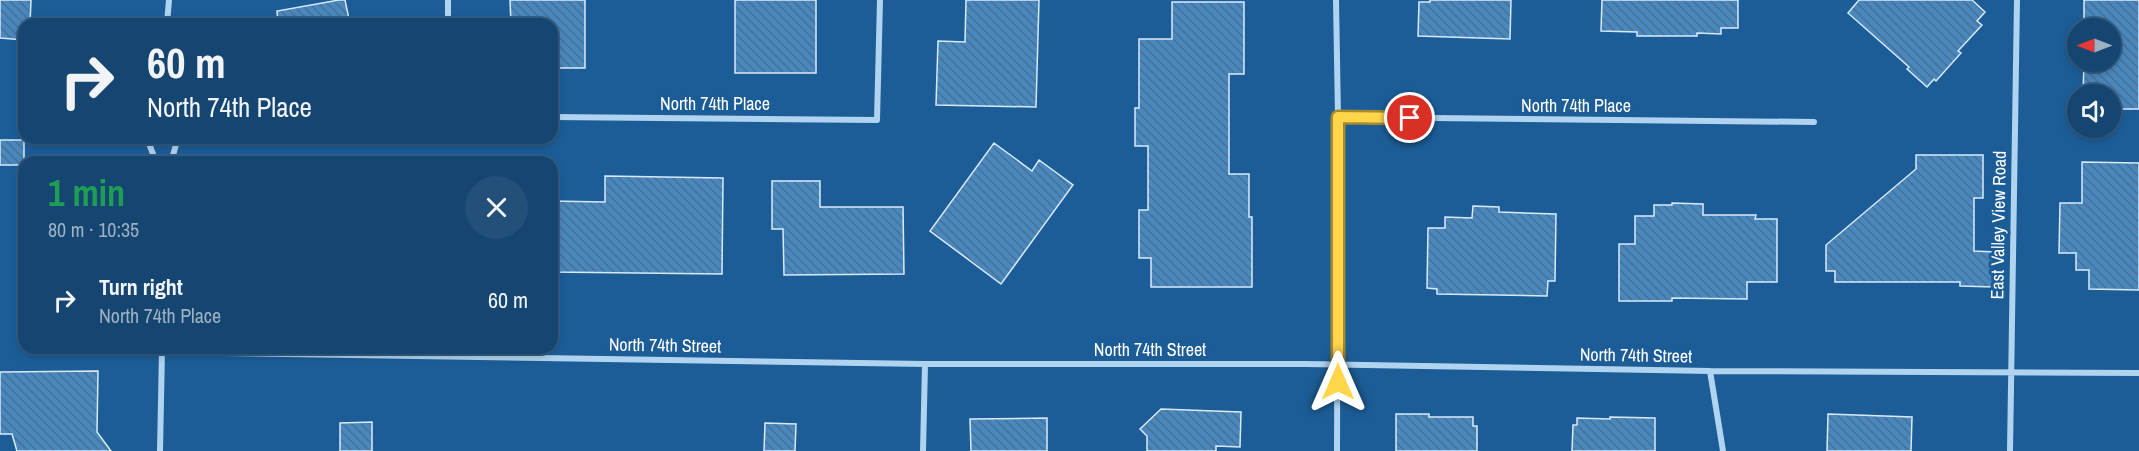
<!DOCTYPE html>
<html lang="en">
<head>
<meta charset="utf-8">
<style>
	:root { --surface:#154671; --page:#225079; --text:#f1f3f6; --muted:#9db1c3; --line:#345e84 }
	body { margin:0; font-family:"Archivo Narrow",sans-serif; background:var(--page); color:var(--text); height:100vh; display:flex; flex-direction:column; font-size:22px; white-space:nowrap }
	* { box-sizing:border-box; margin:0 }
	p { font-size:20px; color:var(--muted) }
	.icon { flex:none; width:33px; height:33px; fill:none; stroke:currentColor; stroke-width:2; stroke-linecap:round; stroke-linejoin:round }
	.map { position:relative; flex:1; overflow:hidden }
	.panel { position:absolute; left:18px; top:156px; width:540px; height:198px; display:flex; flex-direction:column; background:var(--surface); border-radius:18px; box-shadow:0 3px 9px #0003,0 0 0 2px var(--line) }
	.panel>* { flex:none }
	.top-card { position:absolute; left:18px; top:18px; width:540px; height:126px; border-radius:18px; box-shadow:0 3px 9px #0003,0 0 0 2px var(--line); background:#154671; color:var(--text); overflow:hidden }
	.needle { width:39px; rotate:270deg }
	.tools { position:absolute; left:2067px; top:18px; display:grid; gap:12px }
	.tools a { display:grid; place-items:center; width:54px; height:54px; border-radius:50%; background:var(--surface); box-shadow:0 3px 9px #0003,0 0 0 2px var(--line); font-size:30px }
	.pin { position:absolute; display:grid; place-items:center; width:51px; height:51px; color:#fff; margin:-26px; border:3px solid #fff; border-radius:50%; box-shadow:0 2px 6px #0007 }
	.me { position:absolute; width:66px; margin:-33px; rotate:0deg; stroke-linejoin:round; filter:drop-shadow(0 0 4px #0008) }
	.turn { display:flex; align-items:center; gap:21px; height:126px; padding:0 30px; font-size:27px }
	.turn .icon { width:78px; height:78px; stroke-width:2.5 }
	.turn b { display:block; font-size:42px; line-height:51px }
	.round { display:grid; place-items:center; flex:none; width:63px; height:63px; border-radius:32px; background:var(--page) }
	.summary { display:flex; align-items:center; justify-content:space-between; height:102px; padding:0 30px }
	h1 { font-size:36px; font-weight:700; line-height:45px; color:#1e9e55 }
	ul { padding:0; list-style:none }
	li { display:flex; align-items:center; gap:18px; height:84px; padding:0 30px }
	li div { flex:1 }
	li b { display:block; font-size:22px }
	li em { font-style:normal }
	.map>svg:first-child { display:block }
</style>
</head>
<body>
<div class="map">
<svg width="2139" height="451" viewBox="0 0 2139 451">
	<defs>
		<pattern id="building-back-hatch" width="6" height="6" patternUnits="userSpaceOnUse" patternTransform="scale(1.5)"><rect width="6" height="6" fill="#4988bf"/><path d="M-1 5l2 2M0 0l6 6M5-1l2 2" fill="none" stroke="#4a7091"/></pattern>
	</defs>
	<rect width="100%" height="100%" fill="#1c5d97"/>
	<path fill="url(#building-back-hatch)" stroke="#d7eafb" stroke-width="1.5" d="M 0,0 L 31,0 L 30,24 L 24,24 L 24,40 L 0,38 Z
		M 339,0 L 345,0 L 350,24 L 278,24 L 277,11 Z
		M 510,0 L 585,0 L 585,68 L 552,68 L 552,24 L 511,24 Z
		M 735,0 L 816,0 L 816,73 L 735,73 Z
		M 966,0 L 1039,0 L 1036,107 L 936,105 L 938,41 L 965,42 Z
		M 1430,0 L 1511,0 L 1510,39 L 1418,36 L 1419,2 L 1430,2 Z
		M 1602,0 L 1738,0 L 1738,28 L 1721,28 L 1721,34 L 1697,33 L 1697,36 L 1637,36 L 1637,32 L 1601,31 Z
		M 1859,0 L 1972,0 L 1985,12 L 1977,21 L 1982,25 L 1958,51 L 1961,53 L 1936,81 L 1934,79 L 1927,87 L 1907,69 L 1909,67 L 1848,13 Z
		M 2084,0 L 2139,0 L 2139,109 L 2110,109 L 2110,94 L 2083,94 L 2084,62 L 2110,62 L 2110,28 L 2084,28 Z
		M 1172,2 L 1244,2 L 1244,74 L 1229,74 L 1229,174 L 1249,174 L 1249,217 L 1252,217 L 1252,287 L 1151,287 L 1151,258 L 1139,258 L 1139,210 L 1148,210 L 1148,146 L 1135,146 L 1135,108 L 1139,108 L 1139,39 L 1172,39 Z
		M 0,140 L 24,140 L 24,165 L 0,165 Z
		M 994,143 L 1032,171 L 1039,160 L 1073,185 L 1001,284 L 930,231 Z
		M 1916,155 L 1983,155 L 1983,198 L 1974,198 L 1974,251 L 1996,252 L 1994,287 L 1960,286 L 1960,282 L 1835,282 L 1835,271 L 1826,271 L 1826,245 L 1916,169 Z
		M 2082,162 L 2139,163 L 2139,290 L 2089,289 L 2089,270 L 2076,270 L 2076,253 L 2059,253 L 2060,203 L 2082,203 Z
		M 605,176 L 723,178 L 722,274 L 552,272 L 552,201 L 605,202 Z
		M 772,181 L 820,181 L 820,207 L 903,207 L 904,274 L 784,275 L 783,229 L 772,229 Z
		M 1672,203 L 1703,204 L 1703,215 L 1756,215 L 1755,219 L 1777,219 L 1777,282 L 1747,282 L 1747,299 L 1672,298 L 1672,301 L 1619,301 L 1619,244 L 1635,244 L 1635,216 L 1654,216 L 1654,205 L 1672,205 Z
		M 1473,206 L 1499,207 L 1499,212 L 1556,214 L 1555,281 L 1548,281 L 1547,296 L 1437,294 L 1437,289 L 1427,288 L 1428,228 L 1445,228 L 1445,217 L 1472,218 Z
		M 98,371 L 97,432 L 111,451 L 17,451 L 12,434 L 0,434 L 0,372 Z
		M 1161,409 L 1241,412 L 1240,447 L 1216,446 L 1216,451 L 1147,451 L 1147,436 L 1140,429 Z
		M 1396,414 L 1429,414 L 1429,417 L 1473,417 L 1473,426 L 1477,426 L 1477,451 L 1396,451 Z
		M 1828,414 L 1912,417 L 1911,451 L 1827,451 Z
		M 1610,417 L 1655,418 L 1655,451 L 1572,451 L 1573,425 L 1577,425 L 1577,418 L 1610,419 Z
		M 1047,418 L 1047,451 L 971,451 L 970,419 Z
		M 372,422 L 372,451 L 340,451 L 340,423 Z
		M 765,423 L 796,424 L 795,451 L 764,451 Z"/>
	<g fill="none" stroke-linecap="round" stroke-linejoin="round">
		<path stroke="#b0d3f0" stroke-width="6" d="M 1336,0 L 1338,117 L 1337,451
			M 167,24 L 169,0
			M 448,24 L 448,0
			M 552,117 L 877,120 L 880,0
			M 1338,117 L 1814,122
			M 147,138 L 156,162
			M 171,162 L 178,138
			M 161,352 L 925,364 L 1306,364 L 1710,371 L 2139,373
			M 1710,371 L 1723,451
			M 160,451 L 162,350
			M 923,451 L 925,364
			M 2010,451 L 2017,0"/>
	</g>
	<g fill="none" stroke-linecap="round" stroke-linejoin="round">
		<defs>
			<path id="route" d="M 1338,382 L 1338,117 L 1410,118"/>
		</defs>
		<use href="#route" stroke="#a68a30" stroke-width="15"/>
		<use href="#route" stroke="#ffd54a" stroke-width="10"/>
	</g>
	<g text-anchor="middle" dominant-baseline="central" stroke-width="6" stroke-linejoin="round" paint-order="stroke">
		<g font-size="18" fill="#fff" stroke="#1c5d97">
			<text x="715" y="103">North 74th Place</text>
			<text x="1576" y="105">North 74th Place</text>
			<text transform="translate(1998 225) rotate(-89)">East Valley View Road</text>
			<text transform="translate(665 345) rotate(1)">North 74th Street</text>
			<text x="1150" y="349">North 74th Street</text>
			<text transform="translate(1636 355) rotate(1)">North 74th Street</text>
		</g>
	</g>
</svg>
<div class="tools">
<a><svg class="needle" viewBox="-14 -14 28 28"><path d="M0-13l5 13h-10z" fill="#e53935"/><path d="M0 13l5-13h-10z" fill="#9db1c3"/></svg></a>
<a><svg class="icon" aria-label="sound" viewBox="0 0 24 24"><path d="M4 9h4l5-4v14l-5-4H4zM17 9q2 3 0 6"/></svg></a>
</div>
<div class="pin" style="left:1410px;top:118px;background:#d93025"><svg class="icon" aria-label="arrive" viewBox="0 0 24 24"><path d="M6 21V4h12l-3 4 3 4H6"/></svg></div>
<svg class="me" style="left:1338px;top:382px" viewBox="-20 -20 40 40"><path d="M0-17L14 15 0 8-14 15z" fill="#ffd54a" stroke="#fff" stroke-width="4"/></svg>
<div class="top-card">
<div class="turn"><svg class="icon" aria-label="right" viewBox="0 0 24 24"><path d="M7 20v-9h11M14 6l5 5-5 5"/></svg><div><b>60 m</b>North 74th Place</div></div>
</div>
<section class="panel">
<div class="summary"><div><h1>1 min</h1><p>80 m · 10:35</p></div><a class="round"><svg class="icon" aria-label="close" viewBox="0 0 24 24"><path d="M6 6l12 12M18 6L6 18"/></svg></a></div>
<ul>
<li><svg class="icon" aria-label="right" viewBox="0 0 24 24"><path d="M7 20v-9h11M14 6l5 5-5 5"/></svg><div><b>Turn right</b><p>North 74th Place</p></div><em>60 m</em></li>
</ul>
</section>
</div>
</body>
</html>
